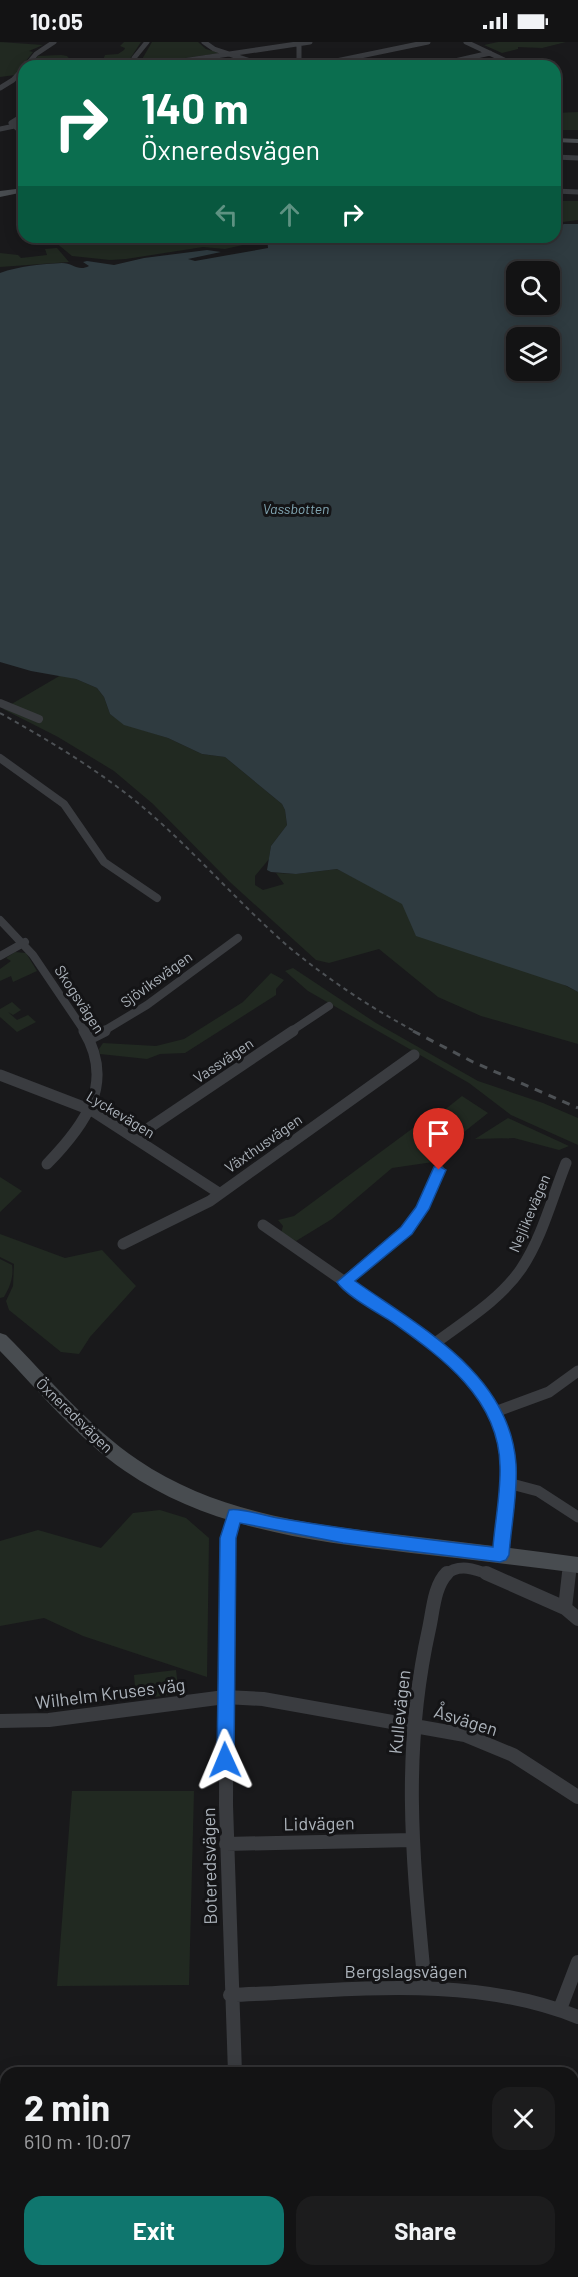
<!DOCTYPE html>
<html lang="en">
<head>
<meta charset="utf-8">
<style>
	:root { --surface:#131314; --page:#1c1c1d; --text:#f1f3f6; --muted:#9d9ea0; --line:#323234; --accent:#0f766e }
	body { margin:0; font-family:Barlow,sans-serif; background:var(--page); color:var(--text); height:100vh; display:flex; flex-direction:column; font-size:22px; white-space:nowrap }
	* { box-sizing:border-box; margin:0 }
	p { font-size:20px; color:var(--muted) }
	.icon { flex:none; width:33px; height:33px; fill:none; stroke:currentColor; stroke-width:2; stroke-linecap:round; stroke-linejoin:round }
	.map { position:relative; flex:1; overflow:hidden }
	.drawer { position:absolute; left:0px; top:2025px; width:579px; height:210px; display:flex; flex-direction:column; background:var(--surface); border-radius:18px 18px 0 0; box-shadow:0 3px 15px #0003,0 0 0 2px var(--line) }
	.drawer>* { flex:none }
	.banner { position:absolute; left:18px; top:18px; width:543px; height:183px; border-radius:18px; box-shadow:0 3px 15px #0003,0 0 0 2px var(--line); background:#0b6e4f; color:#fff; overflow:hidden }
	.controls { position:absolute; left:506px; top:219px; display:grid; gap:12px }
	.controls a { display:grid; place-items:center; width:54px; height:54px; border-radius:12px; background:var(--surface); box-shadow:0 3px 15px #0003,0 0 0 2px var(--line); font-size:30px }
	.pin { position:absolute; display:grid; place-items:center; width:51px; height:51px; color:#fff; margin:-62px -26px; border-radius:50% 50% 50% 0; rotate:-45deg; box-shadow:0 0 6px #0007 }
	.pin .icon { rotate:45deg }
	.me { position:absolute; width:66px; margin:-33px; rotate:359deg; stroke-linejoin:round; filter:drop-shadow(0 0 4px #0008) }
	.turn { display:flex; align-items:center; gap:21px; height:126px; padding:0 24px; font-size:27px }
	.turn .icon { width:78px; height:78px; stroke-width:2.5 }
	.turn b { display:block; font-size:42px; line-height:51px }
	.lanes { display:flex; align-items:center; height:57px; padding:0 24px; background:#0003; justify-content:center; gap:30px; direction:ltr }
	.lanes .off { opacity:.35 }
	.round { display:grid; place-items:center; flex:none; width:63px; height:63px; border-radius:18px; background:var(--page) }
	.headline { display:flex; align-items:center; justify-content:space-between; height:102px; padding:0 24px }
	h1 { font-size:36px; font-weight:700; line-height:45px }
	.button { display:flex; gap:12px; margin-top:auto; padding:12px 24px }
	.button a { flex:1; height:69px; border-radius:18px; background:var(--accent); color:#fff; font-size:24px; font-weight:700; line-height:69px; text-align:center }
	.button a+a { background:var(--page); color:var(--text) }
	.status { display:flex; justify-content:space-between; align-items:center; height:42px; padding:0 30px; background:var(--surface); direction:ltr }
	.status svg { height:16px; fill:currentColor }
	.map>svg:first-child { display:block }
</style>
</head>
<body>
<div class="status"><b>10:05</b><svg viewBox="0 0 49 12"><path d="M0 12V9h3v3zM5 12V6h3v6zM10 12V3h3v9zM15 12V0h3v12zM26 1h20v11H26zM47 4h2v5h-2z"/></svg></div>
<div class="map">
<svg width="578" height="2235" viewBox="0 0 578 2235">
	<rect width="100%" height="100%" fill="#19191b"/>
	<path fill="#212921" d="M 0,0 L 43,3 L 29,9 L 33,10 L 15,33 L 0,35 Z
		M 124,0 L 141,0 L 126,23 L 94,24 L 104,22 L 102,20 L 105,13 L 118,12 L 124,8 L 125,6 L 120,4 Z
		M 152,0 L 198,0 L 206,7 L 220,11 L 144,22 L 141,19 Z
		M 498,0 L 566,0 L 542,6 L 518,5 L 518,7 L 502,11 L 484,3 Z
		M 61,13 L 67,14 L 76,24 L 32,24 L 31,22 L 38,14 Z
		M 578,70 L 578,88 L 555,88 L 555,71 Z
		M 555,159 L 578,159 L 578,178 L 555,181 Z
		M 49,195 L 248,195 L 247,202 L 225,207 L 203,205 L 126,217 L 110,218 L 72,214 Z
		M 57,206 L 69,220 L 0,225 L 0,211 L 18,213 L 21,216 L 47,213 L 45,207 Z
		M 61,633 L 76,637 L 97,646 L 104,655 L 110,672 L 124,682 L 168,696 L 202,712 L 225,715 L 282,762 L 285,768 L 287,783 L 271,804 L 269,817 L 255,834 L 255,843 L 263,848 L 284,842 L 276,831 L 296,832 L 337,827 L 578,950 L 578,1002 L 481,974 L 438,955 L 379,907 L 329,921 L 316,918 L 231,841 L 153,762 L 114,729 L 58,695 L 3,667 Z
		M 15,910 L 26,911 L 37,929 L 13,940 L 11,934 L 0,939 L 0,927 L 11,919 L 6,916 Z
		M 293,926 L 376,981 L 478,1039 L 543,1061 L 578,1076 L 578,1103 L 511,1073 L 469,1041 L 308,949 L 285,929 Z
		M 271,931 L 284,938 L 276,947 L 276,953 L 185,1011 L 160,1012 L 147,1017 L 100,1012 L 99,1007 L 103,1001 L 156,1004 L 184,997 L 243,960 Z
		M 12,960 L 21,968 L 13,973 L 8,970 L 17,978 L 28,973 L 36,980 L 17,990 L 0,975 L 0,967 Z
		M 462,1054 L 488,1071 L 464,1090 L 437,1074 Z
		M 428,1075 L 461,1098 L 450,1106 L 440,1119 L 392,1126 L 332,1177 L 296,1199 L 281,1191 L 283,1184 L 278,1178 L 294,1174 Z
		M 508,1076 L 569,1104 L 559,1108 L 514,1096 L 475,1097 Z
		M 0,1135 L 22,1149 L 0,1170 Z
		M 0,1192 L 65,1216 L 102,1208 L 136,1244 L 90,1295 L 79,1312 L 61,1310 L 9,1268 L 6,1259 L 13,1244 L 14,1222 L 0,1215 Z
		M 0,1217 L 12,1223 C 14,1234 10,1245 4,1255 L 0,1256 Z
		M 160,1468 L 186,1476 L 209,1496 L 207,1635 L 83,1594 L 44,1576 L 0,1584 L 0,1499 L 38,1488 L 101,1506 L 133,1471 Z
		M 176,1628 L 179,1652 L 136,1657 L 134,1633 Z
		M 72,1749 L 194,1749 L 189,1943 L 57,1944 Z
		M 0,2091 L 6,2091 L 6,2169 L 0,2170 Z
		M 573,2187 L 578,2188 L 578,2235 L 286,2235 L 286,2229 L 573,2229 Z
		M 160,2229 L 273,2229 L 274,2235 L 138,2235 Z"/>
	<path fill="#2f3b40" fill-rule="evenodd" d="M 564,182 L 578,182 L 578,950 L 567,944 L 416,894 L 402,862 L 337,827 L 296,832 L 271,830 L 267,828 L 271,804 L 287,783 L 285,768 L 282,762 L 225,715 L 202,712 L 168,696 L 124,683 L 110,672 L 104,655 L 97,646 L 76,637 L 31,629 L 0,620 L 0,231 C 19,224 42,222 62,221 C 73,221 78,230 89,224 L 83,220 L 87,219 L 114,223 L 144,216 L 207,208 L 221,210 L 188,217 L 195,219 L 268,206 L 267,195 L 555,195 L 555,186 ZM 516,230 L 549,230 L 549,262 L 516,262 ZM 516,296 L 549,296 L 549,328 L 516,328 Z"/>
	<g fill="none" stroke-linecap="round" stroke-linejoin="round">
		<path stroke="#3a3c40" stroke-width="5" d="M 204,0 L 214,7 L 265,24
			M 299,0 L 299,24
			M 466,0 L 517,24
			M 26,24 L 36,12 L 54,0
			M 133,24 L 134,16 L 147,0
			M 149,24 L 310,0
			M 312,24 L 428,0
			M 433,24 L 490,11
			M 0,46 L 13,38 L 24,26
			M 24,73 L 11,81 L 24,92
			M 0,87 L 24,82
			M 555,115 L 578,116
			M 555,149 L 578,150"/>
		<path stroke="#3a3c40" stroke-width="8" d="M 0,661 L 39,677
			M 0,716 L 64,762 L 104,820 L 157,856
			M 0,878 L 33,913 L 85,990
			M 0,914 L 25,900
			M 102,990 L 147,963 L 238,896
			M 290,990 L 329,964"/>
		<path stroke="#3a3c40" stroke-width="11" d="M 89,997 L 105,989
			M 0,1033 L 91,1068 L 219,1151
			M 134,1096 L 293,989
			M 47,1122 C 84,1084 116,1042 84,989
			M 263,1183 C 297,1207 331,1230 365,1254 C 418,1291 489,1330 504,1399 C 513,1438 503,1474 500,1513
			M 123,1202 L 210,1159 L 414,1013
			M 344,1240 L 407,1189 L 422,1166 L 439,1128
			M 434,1302 C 463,1280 500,1258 521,1227 C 542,1196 552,1156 566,1121
			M 495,1370 L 549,1350 L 578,1329
			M 508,1441 L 538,1449 L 578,1475
			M 227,1533 L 228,1496 L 234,1473
			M 445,1533 C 459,1521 475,1527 490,1533
			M 569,1533 L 570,1522"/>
		<path stroke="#3a3c40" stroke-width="14" d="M 227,1531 L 226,1763 L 235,2031
			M 486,1531 L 565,1566
			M 569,1531 L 565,1566 L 578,1577
			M 0,1679 L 49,1678 L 225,1655 L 263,1657 L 465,1693 L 513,1713 L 578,1755
			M 226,1802 L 412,1798
			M 425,1946 C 413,1819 401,1713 429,1587 C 433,1569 434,1544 447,1531
			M 230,1953 C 345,1949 469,1931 578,1975
			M 560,1967 L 578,1920"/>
		<path fill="#484c50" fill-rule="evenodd" d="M 555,96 L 578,97 L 578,101 L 555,100 Z
			M 24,146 L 24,150 L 0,155 L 0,149 Z
			M 0,1291 L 6,1293 C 49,1336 88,1384 138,1418 C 219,1473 316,1483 411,1494 C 467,1501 522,1507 578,1515 L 578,1531 C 522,1524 467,1517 411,1511 C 311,1499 209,1487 125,1429 C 77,1396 40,1350 0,1309 Z"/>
		<path stroke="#4d5155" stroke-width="2" stroke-dasharray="4.5 4" stroke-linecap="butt" d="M 0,671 C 48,698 95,726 138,761 C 192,806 237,860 290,906 C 329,938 371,966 416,990"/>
		<path stroke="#4d5155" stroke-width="3" stroke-dasharray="8 7" stroke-linecap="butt" d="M 413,989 L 473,1020 L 578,1066"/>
		<path stroke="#4d5155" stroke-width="4.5" stroke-dasharray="10 8" stroke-linecap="butt" d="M 573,2173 L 578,2173
			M 55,2235 L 77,2229"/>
	</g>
	<path fill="#1a73e8" stroke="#114b97" stroke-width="1.5" d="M 439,1124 L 446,1128 L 429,1167 L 412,1192 L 355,1239 C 420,1285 510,1332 516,1422 C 518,1451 511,1484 509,1513 L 506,1518 L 500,1520 L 343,1501 L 240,1481 L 236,1496 L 234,1718 L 232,1724 L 225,1726 L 219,1724 L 217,1718 L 220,1496 L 229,1468 C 239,1465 265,1474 278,1476 C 349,1488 421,1497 493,1505 C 495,1479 501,1450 500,1424 C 499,1356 441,1315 392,1280 C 378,1271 345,1253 337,1240 L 401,1185 L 416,1165 L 434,1125 Z"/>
	<g text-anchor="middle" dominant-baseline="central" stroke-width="6" stroke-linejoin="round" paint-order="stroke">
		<g font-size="14" font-style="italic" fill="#83a8b5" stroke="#141416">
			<text x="296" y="466">Vassbotten</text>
		</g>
		<g font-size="15" fill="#acb3bb" stroke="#141416">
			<text transform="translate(156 937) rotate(-36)">Sjöviksvägen</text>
			<text transform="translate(80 957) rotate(57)">Skogsvägen</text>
			<text transform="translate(223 1018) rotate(-34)">Vassvägen</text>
			<text transform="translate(121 1072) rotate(31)">Lyckevägen</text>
			<text transform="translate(263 1101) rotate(-35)">Växthusvägen</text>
			<text transform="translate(529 1171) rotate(-67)">Nejlikevägen</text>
			<text transform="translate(75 1373) rotate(44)">Öxneredsvägen</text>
		</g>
		<g font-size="18" fill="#acb3bb" stroke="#141416">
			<text transform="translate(110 1651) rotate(-7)">Wilhelm Kruses väg</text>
			<text transform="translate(399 1670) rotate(-84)">Kullevägen</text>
			<text transform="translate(466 1678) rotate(17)">Åsvägen</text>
			<text transform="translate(319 1781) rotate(-1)">Lidvägen</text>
			<text transform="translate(209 1824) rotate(-91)">Boteredsvägen</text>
			<text x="406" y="1929">Bergslagsvägen</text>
		</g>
	</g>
</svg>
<div class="controls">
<a><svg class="icon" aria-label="search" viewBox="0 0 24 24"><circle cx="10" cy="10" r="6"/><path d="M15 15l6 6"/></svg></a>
<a><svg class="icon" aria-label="layers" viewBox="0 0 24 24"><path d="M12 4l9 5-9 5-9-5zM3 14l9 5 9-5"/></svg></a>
</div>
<div class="pin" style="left:439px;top:1128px;background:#d93025"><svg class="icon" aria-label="arrive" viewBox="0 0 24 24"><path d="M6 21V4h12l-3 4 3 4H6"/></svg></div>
<svg class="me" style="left:225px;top:1718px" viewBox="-20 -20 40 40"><path d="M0-17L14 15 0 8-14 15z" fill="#1a73e8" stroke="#fff" stroke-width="4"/></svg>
<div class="banner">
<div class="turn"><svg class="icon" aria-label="right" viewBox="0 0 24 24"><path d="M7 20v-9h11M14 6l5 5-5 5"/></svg><div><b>140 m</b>Öxneredsvägen</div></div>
<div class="lanes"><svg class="icon off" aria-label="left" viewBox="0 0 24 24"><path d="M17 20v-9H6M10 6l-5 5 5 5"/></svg><svg class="icon off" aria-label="ahead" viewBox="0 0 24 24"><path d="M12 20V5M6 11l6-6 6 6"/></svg><svg class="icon" aria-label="right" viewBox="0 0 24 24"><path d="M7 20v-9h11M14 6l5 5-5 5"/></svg></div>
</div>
<section class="drawer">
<div class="headline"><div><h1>2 min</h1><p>610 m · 10:07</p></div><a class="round"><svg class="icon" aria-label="close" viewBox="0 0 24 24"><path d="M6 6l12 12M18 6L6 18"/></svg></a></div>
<div class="button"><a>Exit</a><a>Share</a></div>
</section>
</div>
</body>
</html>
